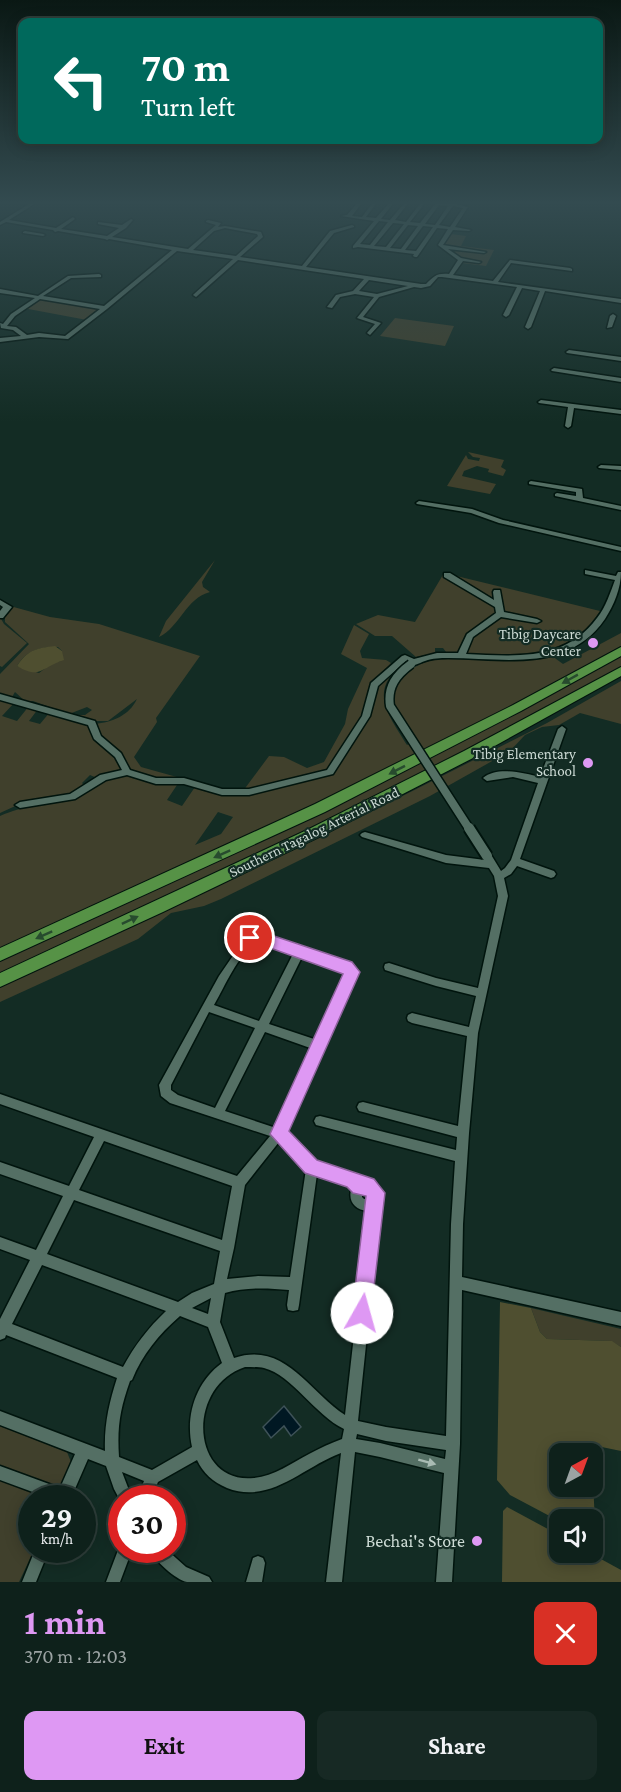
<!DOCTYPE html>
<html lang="en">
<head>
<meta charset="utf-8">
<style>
	:root { --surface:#0e211b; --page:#172924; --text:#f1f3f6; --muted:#9ba3a3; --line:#2e3e3a; --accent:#de98f3 }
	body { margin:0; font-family:"Crimson Pro",serif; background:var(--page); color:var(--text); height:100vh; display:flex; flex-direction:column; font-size:22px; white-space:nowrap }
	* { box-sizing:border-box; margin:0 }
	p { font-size:20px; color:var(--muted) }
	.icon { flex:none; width:33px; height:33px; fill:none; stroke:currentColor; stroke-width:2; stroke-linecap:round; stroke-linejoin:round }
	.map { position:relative; height:1582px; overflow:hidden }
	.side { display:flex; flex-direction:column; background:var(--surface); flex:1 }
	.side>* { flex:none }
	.banner { position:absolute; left:18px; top:18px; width:585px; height:126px; border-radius:12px; box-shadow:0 3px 15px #0003,0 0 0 2px var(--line); background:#00695c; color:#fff; overflow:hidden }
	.needle { width:39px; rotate:41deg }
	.buttons { position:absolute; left:549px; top:1443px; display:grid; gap:12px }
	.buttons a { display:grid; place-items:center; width:54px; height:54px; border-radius:12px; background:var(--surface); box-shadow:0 3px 15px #0003,0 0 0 2px var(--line); font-size:30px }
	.speed { position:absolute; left:18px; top:1485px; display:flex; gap:12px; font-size:30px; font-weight:700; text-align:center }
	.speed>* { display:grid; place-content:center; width:78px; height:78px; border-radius:50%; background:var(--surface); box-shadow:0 3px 15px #0003,0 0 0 2px var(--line); line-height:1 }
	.speed small { font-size:15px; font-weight:400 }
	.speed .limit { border:9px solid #d22; background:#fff; color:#111 }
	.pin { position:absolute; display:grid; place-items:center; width:51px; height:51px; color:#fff; margin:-26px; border:3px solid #fff; border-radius:50%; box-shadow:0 2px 6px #0007 }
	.me { position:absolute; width:66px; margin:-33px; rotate:7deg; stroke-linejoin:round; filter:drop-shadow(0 0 4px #0008) }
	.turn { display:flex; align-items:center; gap:21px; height:126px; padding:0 24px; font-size:27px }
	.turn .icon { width:78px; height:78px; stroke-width:2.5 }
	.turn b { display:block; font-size:42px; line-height:51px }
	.round { display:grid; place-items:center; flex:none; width:63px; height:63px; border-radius:12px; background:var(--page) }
	.headline { display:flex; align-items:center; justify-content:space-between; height:102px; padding:0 24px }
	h1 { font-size:36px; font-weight:700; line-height:45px; color:var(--accent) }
	.cta { display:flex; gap:12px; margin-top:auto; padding:12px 24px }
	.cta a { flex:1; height:69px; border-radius:12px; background:var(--accent); color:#111; font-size:24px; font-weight:700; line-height:69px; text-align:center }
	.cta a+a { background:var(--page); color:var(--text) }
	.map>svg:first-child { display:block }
</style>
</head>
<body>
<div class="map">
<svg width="621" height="1582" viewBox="0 0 621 1582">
	<rect width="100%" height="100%" fill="#132c24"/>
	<path fill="#40402c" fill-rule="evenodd" d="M 451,234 L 466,236 L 461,246 L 494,250 L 486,266 L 462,263 L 462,258 L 442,245 Z
		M 40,298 L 93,308 L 100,310 L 87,320 L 23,308 Z
		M 395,318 L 454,326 L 445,346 L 380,336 Z
		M 468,452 L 504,460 L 501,467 L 506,470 L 503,476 L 488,472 L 489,469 L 477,466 L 464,471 L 462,476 L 496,484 L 490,494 L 447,486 L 466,455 L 468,459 L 479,461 L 480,458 L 473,457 Z
		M 215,560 L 202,582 L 203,587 L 210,592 C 186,598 180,627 159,637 L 166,621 Z
		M 444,573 L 600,611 C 563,669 505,656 446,652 L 443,648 L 435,648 L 435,653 L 416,657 L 392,636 L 375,636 L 356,624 L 378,615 L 415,622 Z
		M 10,606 L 50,617 L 99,624 L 200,656 L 156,718 L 157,722 L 134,757 L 141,767 L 184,779 C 141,782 111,765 95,724 C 112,722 129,716 137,699 L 108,721 L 90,721 L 74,715 L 85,715 L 92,710 L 87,707 L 69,714 L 33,701 L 26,702 L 15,692 L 12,697 L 0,695 L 0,674 L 29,644 L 5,622 L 5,616 ZM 58,647 L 62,651 L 61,661 L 52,663 L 39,673 L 17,666 C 27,650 39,647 58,647 Z
		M 0,617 L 4,624 L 27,643 L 2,667 L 0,666 Z
		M 354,625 L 369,634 L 360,651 L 362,658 L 386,660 L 391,663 L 368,690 L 366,713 L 331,769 L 243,791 L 269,756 L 284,757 L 307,768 L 324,762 L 345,724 L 348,709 L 367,668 L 341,654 Z
		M 621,633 L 621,646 C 420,759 210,853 0,950 L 0,816 C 25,805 39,807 62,801 C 84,795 101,774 126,774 C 147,775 153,787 179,782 L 167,800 L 182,806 L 195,787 L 225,794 L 328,775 L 354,740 L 373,690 L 403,660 L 408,660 C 367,689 386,711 407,745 L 416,740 C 409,729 398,717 394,704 C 392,695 394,686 401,679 C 430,646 476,661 515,661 C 528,661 540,658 552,656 L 563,664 ZM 218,812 L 233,817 L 221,834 L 195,845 Z
		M 621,655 L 621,668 L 394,790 L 0,975 L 0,959 Z
		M 621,681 L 621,724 L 580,713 L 559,725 L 542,727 L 525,735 L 510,751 L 430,796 L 221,899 L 204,906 L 171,913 L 138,939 L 0,1002 L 0,986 L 357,819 L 547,723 Z
		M 0,698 L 15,702 L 2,716 L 17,721 L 29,706 L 38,709 L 29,721 L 40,724 L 50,712 L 89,724 L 124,770 L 97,778 L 90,775 L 82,783 L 85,786 L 73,795 L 24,802 L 0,813 Z
		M 531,1308 L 621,1329 L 621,1347 L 611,1341 L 547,1339 L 540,1332 Z
		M 0,1426 L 67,1452 L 71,1462 L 56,1498 L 32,1498 L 32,1550 L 34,1550 L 19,1582 L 0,1582 Z"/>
	<path fill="#4f4f30" d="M 55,646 L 62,651 L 64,660 C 41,667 41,680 17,666 C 27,650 37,648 55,646 Z
		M 500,1302 L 531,1308 L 540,1332 L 547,1339 L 612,1341 L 621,1347 L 621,1451 L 592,1445 L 592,1453 L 560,1454 L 560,1486 L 592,1486 L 593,1480 L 595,1524 L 593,1531 L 592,1520 L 559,1521 L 510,1495 L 497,1480 Z
		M 507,1507 L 559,1535 L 560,1552 L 590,1553 L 621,1570 L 621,1582 L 502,1582 L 503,1511 Z"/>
	<path fill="#001823" stroke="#3e5258" stroke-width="1.5" d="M 284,1406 L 301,1427 L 291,1436 L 284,1426 L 271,1438 L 263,1427 Z"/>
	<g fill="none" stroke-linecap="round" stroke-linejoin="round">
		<defs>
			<path id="minor" d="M 34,201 L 39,201 L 9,220 L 56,228 L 73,217 L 75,219 L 61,229 L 107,236 L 119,228 L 98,224 L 98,222 L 122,225 L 131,219 L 133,220 L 126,228 L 112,237 L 188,249 L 216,225 L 206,222 L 206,221 L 208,220 L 221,223 L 218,227 L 225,226 L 261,232 L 263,237 L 240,257 L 302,266 L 330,231 L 352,225 L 354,226 L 354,227 L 334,233 L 306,267 L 421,284 L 426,284 C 434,276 437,273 449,274 L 458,260 L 438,245 L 448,229 L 437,228 L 417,257 L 415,257 L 413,256 L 414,254 L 358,247 L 353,248 L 353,246 L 374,221 L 341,216 L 347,215 L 359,201 L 363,201 L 352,216 L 362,217 L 374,201 L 378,201 L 366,217 L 376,218 L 391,201 L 395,201 L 381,219 L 390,220 L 406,201 L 410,201 L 395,220 L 406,222 L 422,201 L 452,203 L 468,207 L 455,227 L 471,230 L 469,231 L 453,230 L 443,245 L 486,252 L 484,253 L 448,249 L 461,258 L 481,262 L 479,263 L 463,261 L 453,275 L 493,281 L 510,260 L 570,268 L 572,269 L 572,271 L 511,263 L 498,282 L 621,299 L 621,303 L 545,291 L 531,327 L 528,329 L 525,327 L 540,291 L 522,288 L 509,315 L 506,317 L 503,315 L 517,287 L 442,277 L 438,277 L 430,286 L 421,288 L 414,287 L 379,297 L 363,317 L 381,323 L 370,335 L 367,333 L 375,324 L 357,318 L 374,297 L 355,294 L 340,297 L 332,308 L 327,307 L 336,295 L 353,291 L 364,279 L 238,260 L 196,297 L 193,295 L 194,294 L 233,259 L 177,251 L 107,309 L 68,339 L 39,337 L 0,342 L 0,338 L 21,336 L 13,330 L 1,328 L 0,323 L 3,324 L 11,314 L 35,298 L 0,293 L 0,289 L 38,296 L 68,276 L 99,274 L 101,275 L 101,277 L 71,278 L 43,296 L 104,306 L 172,250 L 109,239 L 107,240 L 105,239 L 58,231 L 55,232 L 53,230 L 6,222 L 0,225 L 0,222 ZM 425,203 L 435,204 L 420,223 L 410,222 ZM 439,205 L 448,206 L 435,225 L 425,224 ZM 453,206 L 463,208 L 450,227 L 439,225 ZM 379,221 L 388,222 L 370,245 L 360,244 ZM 393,223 L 404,224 L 386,247 L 374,246 ZM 408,225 L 418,226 L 401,249 L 390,248 ZM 423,226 L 433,227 L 416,251 L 405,250 ZM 225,228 L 257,234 L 258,236 L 236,256 L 193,250 L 214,231 ZM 369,280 L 408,286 L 377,294 L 359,291 ZM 40,299 L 100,309 L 65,336 L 39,333 L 27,335 L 16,327 L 7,326 L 15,316 Z
				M 25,231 L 43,234 L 45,235 L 43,236 L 23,233 L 23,232 Z
				M 613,314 L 616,316 L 612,327 L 607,328 L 610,316 Z
				M 569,350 L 621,357 L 621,361 L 567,353 L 566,352 Z
				M 554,368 L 621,378 L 621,382 L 552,371 L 551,370 Z
				M 541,400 L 621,410 L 621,414 L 574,408 L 571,426 L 568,428 L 565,426 L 568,407 L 539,403 L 538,402 Z
				M 601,465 L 621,466 L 621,470 L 599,468 L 598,467 Z
				M 531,481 L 582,489 L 583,498 L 621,506 L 621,510 L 555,496 L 555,494 L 557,493 L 576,496 L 576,492 L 529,484 L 529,482 Z
				M 419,501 L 472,509 L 503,520 L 621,547 L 621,551 L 499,523 L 471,513 L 417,504 L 416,503 Z
				M 585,570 L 616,576 L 618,572 L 621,572 C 621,588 614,605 605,619 C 568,673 504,658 448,658 C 440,658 433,658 425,661 C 419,663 415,666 408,666 L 408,662 L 406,661 L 378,686 L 370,716 L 333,774 L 249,795 L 222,795 L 184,784 L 156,784 L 127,775 L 106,780 L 75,799 L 20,808 L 15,805 L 20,802 L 70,794 L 100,775 L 122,770 L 115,757 L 94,739 L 88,725 L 0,700 L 0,694 L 95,721 L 101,736 L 121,753 L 130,770 L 156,778 L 184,778 L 222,789 L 249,789 L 327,770 L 362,716 L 371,683 L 402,656 L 405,655 L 414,659 L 437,653 L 458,653 L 467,634 L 496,613 L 495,607 L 444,577 L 444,573 L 450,573 L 494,600 L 493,592 L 494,590 L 500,590 L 504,612 L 537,619 L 541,621 L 537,623 L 501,617 L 473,637 L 466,654 C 514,656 565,662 597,618 C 606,607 610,593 615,580 L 585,574 Z
				M 0,600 L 12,607 L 3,618 L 0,618 L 0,611 L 3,607 L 0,605 Z
				M 562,726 L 566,729 L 520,859 L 554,871 L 556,874 L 554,877 L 551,878 L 517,866 L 511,874 L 504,878 L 508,896 L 478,1033 L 469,1133 L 463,1224 L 462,1277 L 621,1312 L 621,1326 L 462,1290 L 460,1444 L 452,1582 L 436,1582 L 444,1473 L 380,1457 L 355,1452 L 342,1582 L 326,1582 L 341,1453 C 303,1467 270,1505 227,1488 C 213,1482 203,1473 197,1460 L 158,1482 L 151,1498 L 137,1498 L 144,1481 L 122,1472 L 132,1498 L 122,1498 L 122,1504 L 114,1489 L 106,1466 L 88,1459 L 71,1498 L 49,1498 L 0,1480 L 0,1466 L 60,1488 L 75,1454 L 0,1425 L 0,1411 L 105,1451 C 104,1425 109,1403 117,1378 L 6,1335 L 5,1338 L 0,1340 L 0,1319 L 30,1260 L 0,1249 L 0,1237 L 36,1250 L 63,1196 L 0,1174 L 0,1162 L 69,1186 L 94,1137 L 0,1104 L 0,1094 L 237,1176 L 270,1136 L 170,1103 L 161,1096 L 159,1085 L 219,976 L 243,941 L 255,933 L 350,964 C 355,967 356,970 357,976 L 285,1133 L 316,1163 L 353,1174 L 361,1180 C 372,1177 379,1183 382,1193 L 358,1421 L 386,1427 L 446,1436 L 451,1224 L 455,1161 L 320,1126 L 316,1125 L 314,1121 L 316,1117 L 320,1116 L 456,1150 L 457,1137 L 363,1112 L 359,1111 L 357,1107 L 359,1103 L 363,1102 L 458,1126 L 467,1036 L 412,1023 L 408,1021 L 407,1018 L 408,1015 L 412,1013 L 469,1027 L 476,996 L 436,986 L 385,970 L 384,967 L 385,964 L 389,963 L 436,978 L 478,988 L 498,896 L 494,876 L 489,868 L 446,863 L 362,837 L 360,835 L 362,833 L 365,832 L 446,855 L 485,860 L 482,856 L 484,853 L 490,853 L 501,871 L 505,868 L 511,860 L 538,783 L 513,777 L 487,781 L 483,778 C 497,766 524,773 540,777 L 558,729 ZM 256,942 L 293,954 L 259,1021 L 214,1005 C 226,984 237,957 256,942 ZM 302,957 L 346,972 L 347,976 L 317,1040 L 269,1024 ZM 209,1012 L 255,1028 L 215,1108 L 178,1095 L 171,1090 L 171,1085 ZM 265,1032 L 313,1049 L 276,1128 L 225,1111 ZM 104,1141 L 232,1186 L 222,1240 L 79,1190 ZM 279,1142 L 306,1169 L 290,1277 L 258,1276 L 227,1279 L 234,1248 L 245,1185 ZM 317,1174 L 349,1185 L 352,1187 C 347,1200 354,1210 368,1211 L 345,1415 C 308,1391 285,1341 234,1358 L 220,1322 L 225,1293 C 246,1287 267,1288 289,1290 L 287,1305 L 288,1310 L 293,1311 L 298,1310 L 299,1305 ZM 364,1191 L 368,1191 L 370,1193 L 370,1197 L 368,1199 L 364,1199 L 362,1197 L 362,1193 ZM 74,1200 L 220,1251 L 214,1284 L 192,1293 L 178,1302 L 47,1254 ZM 42,1265 L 166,1311 C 148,1328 135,1345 123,1367 L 12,1324 ZM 211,1298 L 208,1314 L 192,1308 ZM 180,1316 L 208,1327 L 222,1363 C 196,1382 185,1415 192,1447 L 152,1470 L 119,1457 C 117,1427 120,1409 130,1381 L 132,1380 C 142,1355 159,1334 180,1316 ZM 245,1367 C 252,1367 259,1367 264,1368 C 292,1375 315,1415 344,1429 L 342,1439 C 331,1443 320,1448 309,1454 C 292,1463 274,1476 254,1478 C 191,1485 185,1387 245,1367 ZM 357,1434 L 386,1441 L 446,1450 L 445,1459 L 380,1443 L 356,1439 Z
				M 122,1544 L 122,1550 L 132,1550 L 120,1582 L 106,1582 L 120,1545 Z
				M 35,1550 L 49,1550 L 36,1582 L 22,1582 Z
				M 150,1550 L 167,1550 L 186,1567 L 209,1577 L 212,1582 C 204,1582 194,1582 187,1582 C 176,1580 154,1560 150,1550 Z
				M 258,1556 L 263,1558 L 265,1563 L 262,1582 L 246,1582 L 253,1558 Z"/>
			<path id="highway" d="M 621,647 L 621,656 L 521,711 L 325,812 L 0,961 L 0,948 L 315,804 L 513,705 Z
				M 621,667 L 621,676 L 473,758 L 319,837 L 163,912 L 0,987 L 0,973 L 309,829 L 464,751 Z"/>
		</defs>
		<use href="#minor" stroke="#00140d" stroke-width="3"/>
		<use href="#highway" stroke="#00140d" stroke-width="2"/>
		<use href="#minor" fill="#546f64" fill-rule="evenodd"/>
		<use href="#highway" fill="#569246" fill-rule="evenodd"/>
		<defs>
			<path id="minor-bridge-far1" d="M 411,664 C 396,675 387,687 390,706 L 470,830"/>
			<path id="minor-bridge" d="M 469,828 L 487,856"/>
		</defs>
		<use href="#minor-bridge-far1" stroke="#00140d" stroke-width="11" stroke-linecap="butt"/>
		<use href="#minor-bridge" stroke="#00140d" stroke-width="14" stroke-linecap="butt"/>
		<use href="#minor-bridge-far1" stroke="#546f64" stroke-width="8"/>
		<use href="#minor-bridge" stroke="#546f64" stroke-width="10"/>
	</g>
	<defs><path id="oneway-solid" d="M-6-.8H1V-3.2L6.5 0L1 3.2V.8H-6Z" transform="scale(1.5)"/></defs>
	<g fill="#274b2e">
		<use href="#oneway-solid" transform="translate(570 679) rotate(151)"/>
		<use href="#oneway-solid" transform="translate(397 770) rotate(153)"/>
		<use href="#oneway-solid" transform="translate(222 854) rotate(156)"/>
		<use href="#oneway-solid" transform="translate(130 920) rotate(-25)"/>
		<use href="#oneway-solid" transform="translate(44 935) rotate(156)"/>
	</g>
	<use fill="#a9bbb3" href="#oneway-solid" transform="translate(427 1462) rotate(15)"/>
	<linearGradient id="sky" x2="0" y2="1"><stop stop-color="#0a1814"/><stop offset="0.48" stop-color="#334b50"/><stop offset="1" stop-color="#334b50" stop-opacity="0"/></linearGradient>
	<rect width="621" height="422" fill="url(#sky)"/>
	<path fill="#de98f3" stroke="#90639e" stroke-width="1.5" d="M 259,931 L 352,962 L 360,972 L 289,1131 L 317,1160 L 374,1179 L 385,1193 L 371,1313 L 369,1320 L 362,1323 L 355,1320 L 352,1313 L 366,1196 L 353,1193 L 347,1187 L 305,1173 L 270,1134 L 343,974 L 259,944 L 244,943 L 242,938 L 244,934 Z"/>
	<g fill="#de98f3" stroke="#132c24" stroke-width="2">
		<circle cx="593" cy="643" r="6"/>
		<circle cx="588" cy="763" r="6"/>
		<circle cx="477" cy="1541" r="6"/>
	</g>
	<g text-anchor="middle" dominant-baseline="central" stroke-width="4.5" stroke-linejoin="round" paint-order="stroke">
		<g font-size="15" fill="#cddbd5" stroke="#132c24" text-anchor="end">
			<text x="581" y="634">Tibig Daycare<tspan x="581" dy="17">Center</tspan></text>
			<text x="576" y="754">Tibig Elementary<tspan x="576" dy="17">School</tspan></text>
		</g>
		<g font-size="15" fill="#cddbd5" stroke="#132c24">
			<text transform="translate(314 832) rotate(-26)">Southern Tagalog Arterial Road</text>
		</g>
		<g font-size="18" fill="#cddbd5" stroke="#132c24" text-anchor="end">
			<text x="465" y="1541">Bechai's Store</text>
		</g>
	</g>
</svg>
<div class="buttons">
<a><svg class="needle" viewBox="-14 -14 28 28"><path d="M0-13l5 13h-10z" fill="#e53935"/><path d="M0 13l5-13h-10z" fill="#9ba3a3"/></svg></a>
<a><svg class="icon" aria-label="sound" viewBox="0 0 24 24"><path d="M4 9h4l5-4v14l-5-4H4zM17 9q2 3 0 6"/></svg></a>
</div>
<div class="speed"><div>29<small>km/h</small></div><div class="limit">30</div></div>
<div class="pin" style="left:250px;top:938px;background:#d93025"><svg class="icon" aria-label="arrive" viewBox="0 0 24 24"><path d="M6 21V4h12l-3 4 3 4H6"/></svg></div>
<svg class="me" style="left:362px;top:1313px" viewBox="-20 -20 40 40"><circle r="19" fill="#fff"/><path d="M0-13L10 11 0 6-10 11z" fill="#de98f3"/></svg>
<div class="banner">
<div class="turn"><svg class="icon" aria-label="left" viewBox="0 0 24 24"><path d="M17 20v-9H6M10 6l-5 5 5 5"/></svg><div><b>70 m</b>Turn left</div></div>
</div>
</div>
<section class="side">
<div class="headline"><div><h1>1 min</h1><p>370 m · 12:03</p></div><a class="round" style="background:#d93025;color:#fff"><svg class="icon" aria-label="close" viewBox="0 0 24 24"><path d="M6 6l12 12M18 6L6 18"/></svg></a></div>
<div class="cta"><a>Exit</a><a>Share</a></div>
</section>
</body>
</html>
